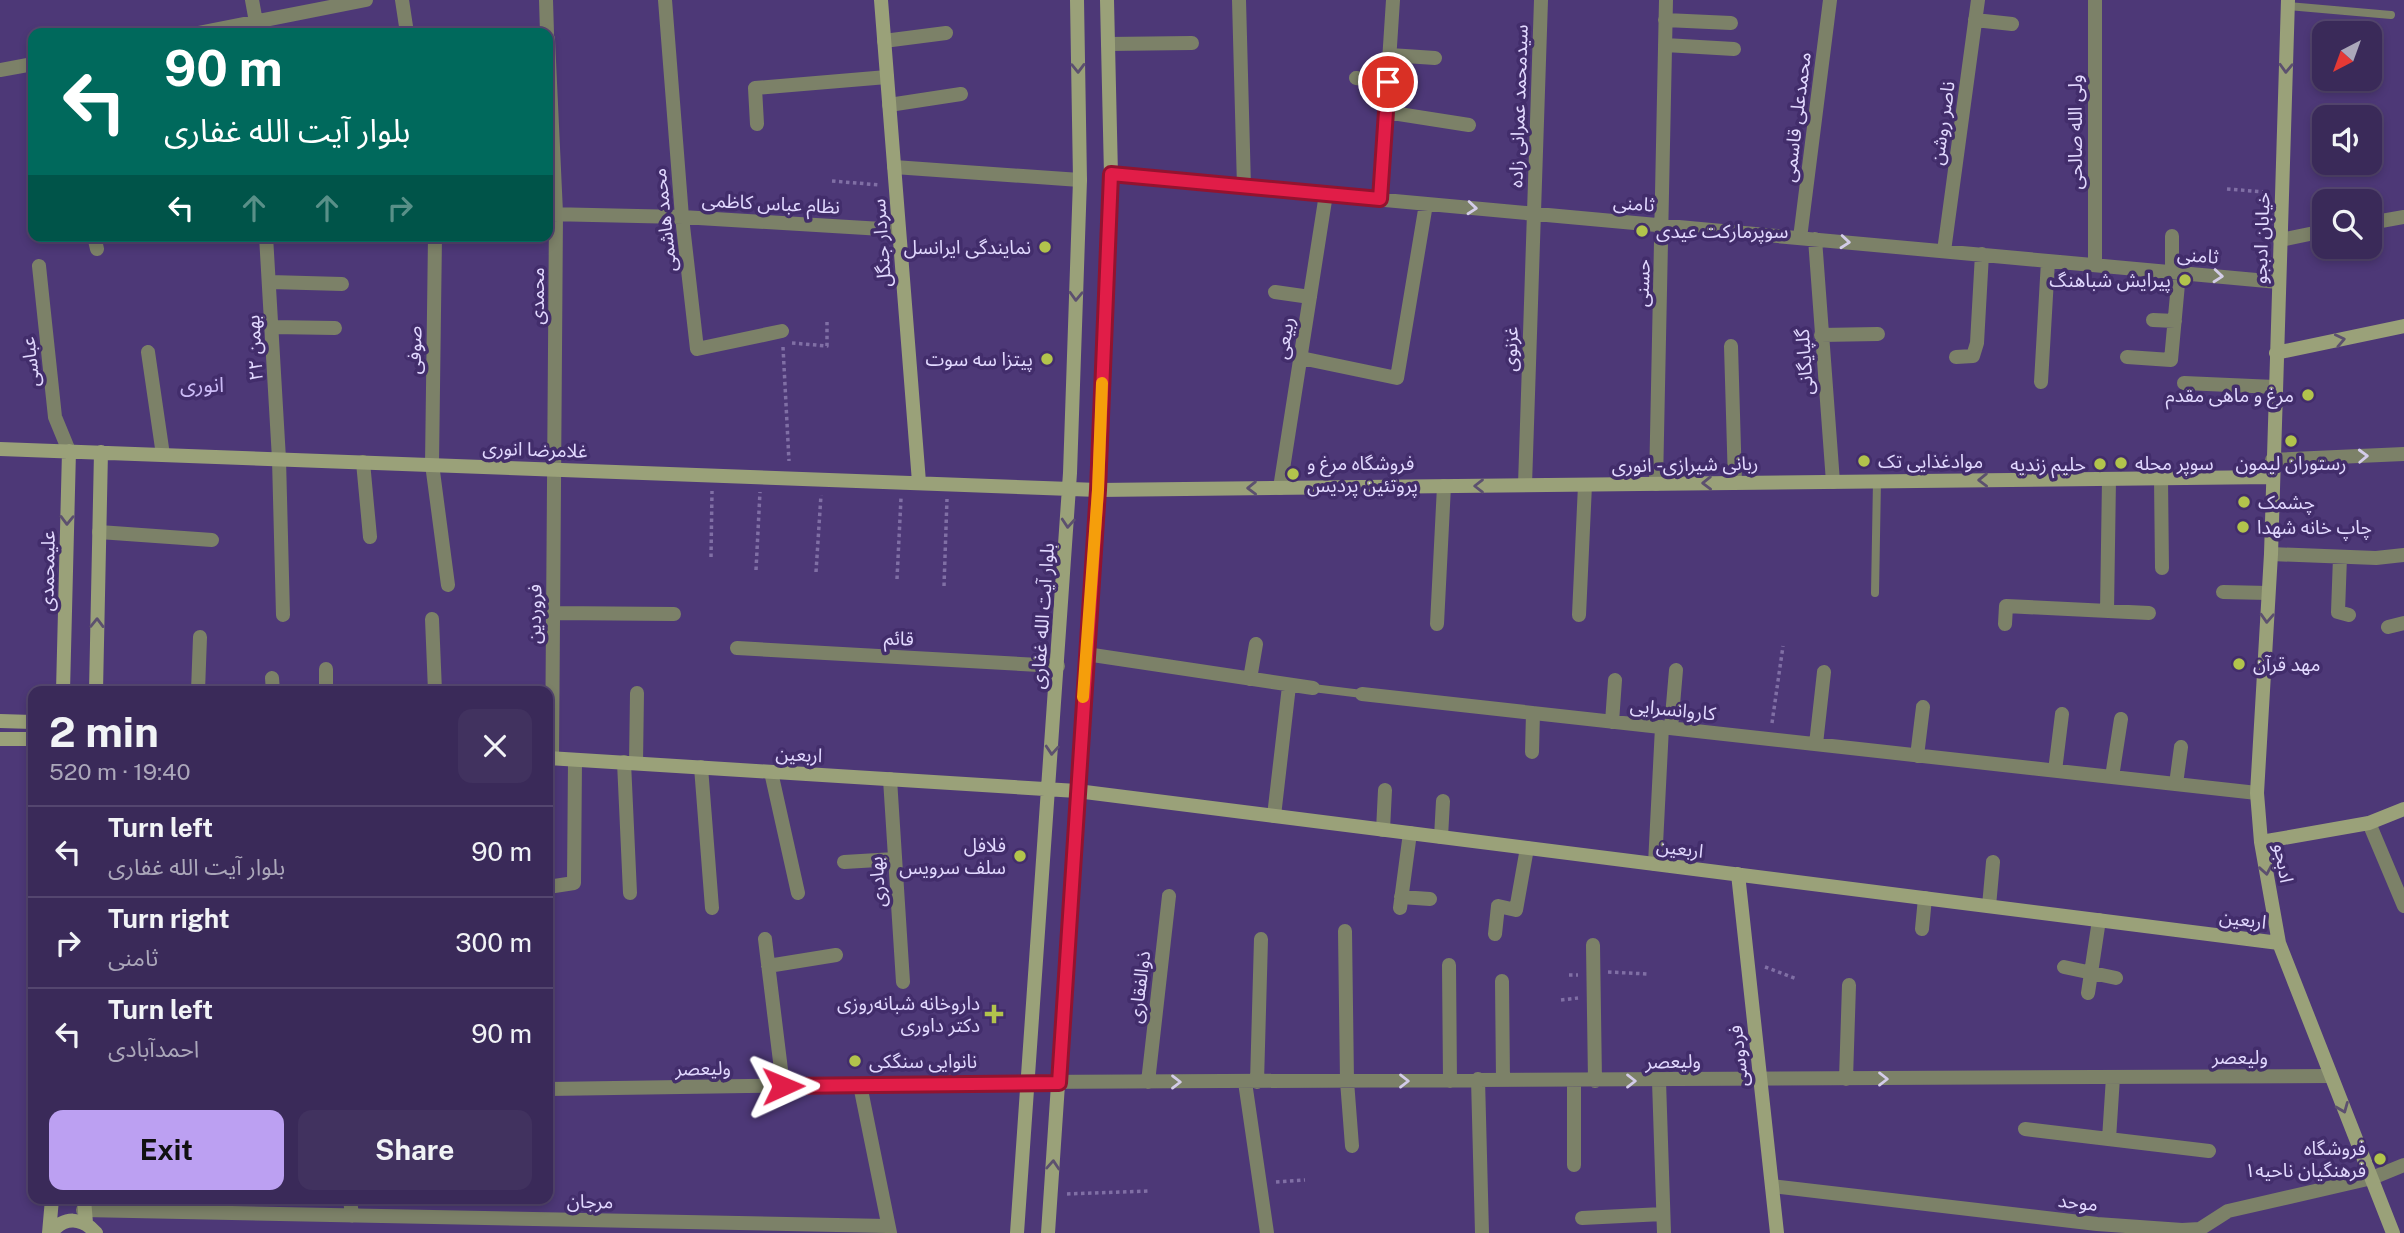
<!DOCTYPE html>
<html lang="en">
<head>
<meta charset="utf-8">
<style>
	:root { --surface:#3a2a59; --page:#41325f; --text:#f1f3f6; --muted:#aba7ba; --line:#54466f; --accent:#bca0f2 }
	body { margin:0; font-family:"Public Sans","Noto Sans Arabic",sans-serif; background:var(--page); color:var(--text); height:100vh; display:flex; flex-direction:column; font-size:26px; white-space:nowrap }
	* { box-sizing:border-box; margin:0 }
	p { font-size:23px; color:var(--muted) }
	.icon { flex:none; width:38px; height:38px; fill:none; stroke:currentColor; stroke-width:2; stroke-linecap:round; stroke-linejoin:round }
	.map { position:relative; flex:1; overflow:hidden }
	.sheet { position:absolute; left:28px; top:686px; width:525px; height:518px; display:flex; flex-direction:column; background:var(--surface); border-radius:14px; box-shadow:0 4px 10px #0003,0 0 0 2px var(--line) }
	.sheet>* { flex:none }
	.banner { position:absolute; left:28px; top:28px; width:525px; height:214px; border-radius:14px; box-shadow:0 4px 10px #0003,0 0 0 2px var(--line); background:#00695c; color:#fff; overflow:hidden }
	.needle { width:46px; rotate:221deg }
	.tools { position:absolute; left:2312px; top:21px; display:grid; gap:14px }
	.tools a { display:grid; place-items:center; width:70px; height:70px; border-radius:14px; background:var(--surface); box-shadow:0 4px 10px #0003,0 0 0 2px var(--line); font-size:35px }
	.pin { position:absolute; display:grid; place-items:center; width:60px; height:60px; color:#fff; margin:-30px; border:4px solid #fff; border-radius:50%; box-shadow:0 2px 7px #0007 }
	.me { position:absolute; width:77px; margin:-38px; rotate:89deg; stroke-linejoin:round; filter:drop-shadow(0 0 5px #0008) }
	.turn { display:flex; align-items:center; gap:24px; height:147px; padding:0 21px; font-size:32px }
	.turn .icon { width:91px; height:91px; stroke-width:2.5 }
	.turn b { display:block; font-size:49px; line-height:60px }
	.lanes { display:flex; align-items:center; height:66px; padding:0 21px; background:#0003; justify-content:center; gap:35px; direction:ltr }
	.lanes .off { opacity:.35 }
	.round { display:grid; place-items:center; flex:none; width:74px; height:74px; border-radius:14px; background:var(--page) }
	.overview { display:flex; align-items:center; justify-content:space-between; height:119px; padding:0 21px }
	h1 { font-size:42px; font-weight:700; line-height:52px }
	.primary-button { display:flex; gap:14px; margin-top:auto; padding:14px 21px }
	.primary-button a { flex:1; height:80px; border-radius:14px; background:var(--accent); color:#111; font-size:28px; font-weight:700; line-height:80px; text-align:center }
	.primary-button a+a { background:var(--page); color:var(--text) }
	ul { padding:0; list-style:none }
	li { display:flex; align-items:center; gap:21px; height:91px; padding:0 21px; border-top:2px solid var(--line) }
	li div { flex:1 }
	li b { display:block; font-size:26px }
	li em { font-style:normal }
	.map>svg:first-child { display:block }
</style>
</head>
<body>
<div class="map">
<svg width="2404" height="1233" viewBox="0 0 2404 1233">
	<rect width="100%" height="100%" fill="#4d3877"/>
	<g fill="none" stroke-linecap="round" stroke-linejoin="round">
		<path stroke="#806fa5" stroke-width="3.5" stroke-dasharray="3.5 3.5" stroke-linecap="butt" d="M 832,181 L 880,185
			M 2227,189 L 2265,192
			M 792,343 L 827,346 L 827,322
			M 783,347 L 789,461
			M 711,557 L 712,491
			M 756,570 L 760,492
			M 816,572 L 821,495
			M 897,579 L 901,498
			M 944,586 L 947,499
			M 1772,723 L 1783,646
			M 1765,967 L 1797,979
			M 1608,972 L 1648,974
			M 1569,975 L 1578,975
			M 1561,1000 L 1578,998
			M 1276,1182 L 1305,1180
			M 1067,1194 L 1148,1191"/>
		<path stroke="#7c8168" stroke-width="8" d="M 2288,6 L 2391,15
			M 1875,593 L 1877,481
			M 1313,688 L 1362,694"/>
		<path stroke="#7c8168" stroke-width="14" d="M 252,0 L 256,22
			M 402,0 L 407,33
			M 546,0 L 547,33
			M 665,0 L 682,217 L 697,349 L 782,331
			M 1239,0 L 1244,187
			M 1665,20 L 1731,23
			M 1975,20 L 2012,24
			M 198,33 L 366,0
			M 548,39 L 556,213 L 552,759
			M 884,41 L 946,33
			M 1108,44 L 1192,43
			M 1665,45 L 1734,49
			M 1390,55 L 1435,58
			M 0,70 L 33,64
			M 1356,78 L 1388,82
			M 889,105 L 961,94
			M 1386,112 L 1469,125
			M 757,124 L 755,88 L 887,77
			M 894,167 L 1080,180
			M 1111,175 L 2278,282
			M 1380,199 L 1393,0
			M 548,214 L 682,217 L 899,230
			M 2370,223 L 2404,217
			M 94,236 L 97,249
			M 266,236 L 279,459 L 283,615
			M 435,236 L 432,464 L 448,585
			M 2172,236 L 2172,272
			M 1800,238 L 1830,0
			M 1815,239 L 1833,482
			M 2280,240 L 2324,231
			M 1944,251 L 1978,0
			M 2095,265 L 2095,0
			M 39,266 L 55,417 L 69,451
			M 270,282 L 342,284
			M 1275,292 L 1310,297
			M 2153,320 L 2175,321
			M 272,327 L 335,328
			M 1821,335 L 1878,334
			M 1731,346 L 1735,483
			M 148,352 L 163,455
			M 1956,357 L 1973,356 L 1977,343 L 1982,254
			M 2127,357 L 2171,360 L 2179,273
			M 1301,358 L 1397,378 L 1426,204
			M 2041,382 L 2048,261
			M 2184,383 L 2275,387
			M 2272,460 L 2404,454
			M 363,462 L 370,537
			M 2161,478 L 2162,568
			M 1656,484 L 1666,0
			M 1525,485 L 1541,0
			M 1280,488 L 1326,194
			M 99,532 L 212,540
			M 2271,554 L 2376,558 L 2404,555
			M 2340,557 L 2338,612 L 2349,615
			M 2223,592 L 2268,593
			M 2107,611 L 2109,479
			M 553,613 L 674,614
			M 1579,615 L 1585,485
			M 432,619 L 435,691
			M 1437,624 L 1444,486
			M 2005,624 L 2006,606 L 2149,613
			M 2388,627 L 2404,623
			M 737,648 L 1058,666
			M 1086,654 L 1313,688
			M 272,678 L 273,691
			M 1250,679 L 1256,644
			M 198,691 L 200,637
			M 326,691 L 326,669
			M 1362,694 L 2257,793
			M 1612,722 L 1615,680
			M 1671,728 L 1676,670
			M 1816,744 L 1824,672
			M 1532,752 L 1533,713
			M 1917,756 L 1923,707
			M 624,762 L 630,893
			M 636,763 L 637,693
			M 701,767 L 712,908
			M 2055,771 L 2062,714
			M 771,772 L 798,893
			M 2112,777 L 2121,719
			M 890,779 L 903,982
			M 2176,784 L 2181,747
			M 1274,816 L 1289,686
			M 2369,823 L 2404,906
			M 1383,830 L 1385,790
			M 1441,837 L 1443,801
			M 844,862 L 895,859
			M 1655,864 L 1662,727
			M 548,887 L 574,883 L 575,760
			M 1401,897 L 1430,899
			M 1989,906 L 1993,862
			M 1400,908 L 1410,833
			M 1922,929 L 1925,898
			M 1345,931 L 1347,1081 L 1352,1146
			M 1495,934 L 1498,906 L 1516,910 L 1527,848
			M 765,939 L 783,1086
			M 1593,945 L 1595,1081
			M 1449,965 L 1450,1081
			M 768,966 L 836,955
			M 2064,967 L 2116,978
			M 1502,981 L 1503,1080
			M 2088,993 L 2099,920
			M 1478,1079 L 1482,1233
			M 1846,1079 L 1849,985
			M 1659,1081 L 1664,1233
			M 1148,1082 L 1169,896
			M 1245,1082 L 1267,1233
			M 1257,1082 L 1261,939
			M 1574,1082 L 1574,1165
			M 860,1085 L 890,1233
			M 548,1089 L 1027,1082 L 2330,1076
			M 2025,1129 L 2209,1151
			M 2109,1139 L 2113,1077
			M 1772,1186 L 2097,1224 L 2182,1230 L 2200,1229 L 2228,1211 L 2372,1178 L 2404,1165
			M 350,1199 L 352,1216
			M 83,1210 L 887,1226
			M 1582,1218 L 1663,1214"/>
		<path stroke="#9aa179" stroke-width="14" d="M 881,0 L 919,482
			M 2288,0 L 2271,554 L 2257,793 L 2261,842 L 2279,943 L 2393,1233
			M 2276,353 L 2404,326
			M 0,449 L 1098,490 L 2272,477
			M 63,691 L 69,451
			M 96,691 L 101,452
			M 0,721 L 33,722
			M 0,739 L 33,739
			M 548,758 L 1077,791 L 2279,943
			M 2261,842 L 2369,823 L 2404,809
			M 1738,874 L 1777,1233
			M 84,1199 L 86,1223
			M 49,1233 L 52,1199
			M 51,1233 C 64,1216 82,1217 96,1233
			M 1017,1233 L 1070,473 L 1080,180 L 1077,0
			M 1048,1233 L 1098,490 L 1111,175 L 1107,0"/>
	</g>
	<defs><path id="oneway-chevron" d="M-2-3.5L2.5 0L-2 3.5" fill="none" stroke-width="1.6" stroke-linecap="round" stroke-linejoin="round" transform="scale(1.75)"/></defs>
	<g stroke="#5c506f">
		<use href="#oneway-chevron" transform="translate(1078 68) rotate(89)"/>
		<use href="#oneway-chevron" transform="translate(2286 68) rotate(92)"/>
		<use href="#oneway-chevron" transform="translate(1076 296) rotate(92)"/>
		<use href="#oneway-chevron" transform="translate(2340 340) rotate(-12)"/>
		<use href="#oneway-chevron" transform="translate(1983 480) rotate(179)"/>
		<use href="#oneway-chevron" transform="translate(1707 483) rotate(179)"/>
		<use href="#oneway-chevron" transform="translate(1479 486) rotate(180)"/>
		<use href="#oneway-chevron" transform="translate(1252 488) rotate(179)"/>
		<use href="#oneway-chevron" transform="translate(67 520) rotate(91)"/>
		<use href="#oneway-chevron" transform="translate(1068 523) rotate(94)"/>
		<use href="#oneway-chevron" transform="translate(2267 618) rotate(93)"/>
		<use href="#oneway-chevron" transform="translate(97 623) rotate(-89)"/>
		<use href="#oneway-chevron" transform="translate(1052 750) rotate(94)"/>
		<use href="#oneway-chevron" transform="translate(2266 870) rotate(80)"/>
		<use href="#oneway-chevron" transform="translate(2343 1108) rotate(68)"/>
		<use href="#oneway-chevron" transform="translate(1053 1165) rotate(-86)"/>
	</g>
	<g stroke="#d3cce8">
		<use href="#oneway-chevron" transform="translate(1472 208) rotate(5)"/>
		<use href="#oneway-chevron" transform="translate(1845 242) rotate(5)"/>
		<use href="#oneway-chevron" transform="translate(2218 276) rotate(5)"/>
		<use href="#oneway-chevron" transform="translate(2363 456) rotate(-2)"/>
		<use href="#oneway-chevron" transform="translate(1883 1079)"/>
		<use href="#oneway-chevron" transform="translate(1404 1081)"/>
		<use href="#oneway-chevron" transform="translate(1631 1081)"/>
		<use href="#oneway-chevron" transform="translate(1176 1082)"/>
	</g>
	<g fill="none" stroke-linecap="round" stroke-linejoin="round">
		<defs>
			<path id="route" d="M 783,1086 L 1059,1083 L 1098,490 L 1111,174 L 1380,199 L 1388,82"/>
		</defs>
		<use href="#route" stroke="#92132f" stroke-width="18"/>
		<use href="#route" stroke="#e11d48" stroke-width="12"/>
		<path stroke="#f59e0b" stroke-width="12" d="M 1083,697 L 1098,490 L 1102,383"/>
	</g>
	<g fill="#b2c34c" stroke="#422d6b" stroke-width="2.5">
		<circle cx="1642" cy="231" r="7"/>
		<circle cx="1045" cy="247" r="7"/>
		<circle cx="2185" cy="280" r="7"/>
		<circle cx="1047" cy="359" r="7"/>
		<circle cx="2308" cy="395" r="7"/>
		<circle cx="2291" cy="441" r="7"/>
		<circle cx="1864" cy="461" r="7"/>
		<circle cx="2121" cy="463" r="7"/>
		<circle cx="2100" cy="464" r="7"/>
		<circle cx="1293" cy="474" r="7"/>
		<circle cx="2244" cy="502" r="7"/>
		<circle cx="2243" cy="527" r="7"/>
		<circle cx="2239" cy="664" r="7"/>
		<circle cx="1020" cy="856" r="7"/>
		<path d="M990.5 1003.5h7v7h7v7h-7v7h-7v-7h-7v-7h7z"/>
		<circle cx="855" cy="1061" r="7"/>
		<circle cx="2380" cy="1159" r="7"/>
	</g>
	<g text-anchor="middle" dominant-baseline="central" stroke-width="7" stroke-linejoin="round" paint-order="stroke">
		<g font-size="19" fill="#e2d9ff" stroke="#422d6b">
			<text transform="translate(1518 106) rotate(-88)">سیدمحمد عمرانی زاده</text>
			<text transform="translate(1796 117) rotate(-83)">محمدعلی قاسمی</text>
			<text transform="translate(1942 123) rotate(-82)">ناصر روشن</text>
			<text transform="translate(2075 132) rotate(-90)">ولی الله صالحی</text>
			<text transform="translate(771 203) rotate(3)">نظام عباس کاظمی</text>
			<text transform="translate(1634 203) rotate(5)">ثامنی</text>
			<text transform="translate(664 220) rotate(-96)">محمد هاشمی</text>
			<text transform="translate(2261 238) rotate(-88)">خیابان ادبجو</text>
			<text transform="translate(881 243) rotate(-94)">سردار جنگل</text>
			<text transform="translate(2198 255) rotate(5)">ثامنی</text>
			<text transform="translate(1642 283) rotate(-88)">حسنی</text>
			<text transform="translate(537 296) rotate(-90)">محمدی</text>
			<text transform="translate(1284 338) rotate(-81)">ربیعی</text>
			<text transform="translate(254 348) rotate(-93)">۲۲ بهمن</text>
			<text transform="translate(1510 349) rotate(-88)">غزنوی</text>
			<text transform="translate(414 350) rotate(-89)">صوفی</text>
			<text transform="translate(30 362) rotate(-96)">عباسی</text>
			<text transform="translate(1804 362) rotate(-94)">گلپایگانی</text>
			<text transform="translate(535 449) rotate(2)">غلامرضا انوری</text>
			<text transform="translate(1685 464) rotate(-1)">ربانی شیرازی - انوری</text>
			<text transform="translate(47 571) rotate(-89)">علیمحمدی</text>
			<text transform="translate(534 614) rotate(-89)">فروردین</text>
			<text transform="translate(1042 616) rotate(-86)">بلوار آیت الله غفاری</text>
			<text transform="translate(899 638) rotate(3)">قائم</text>
			<text transform="translate(1673 709) rotate(6)">کاروانسرایی</text>
			<text transform="translate(799 754) rotate(3)">اربعین</text>
			<text transform="translate(1680 848) rotate(7)">اربعین</text>
			<text transform="translate(2284 863) rotate(80)">ادبجو</text>
			<text transform="translate(877 882) rotate(-94)">بهادری</text>
			<text transform="translate(2243 919) rotate(7)">اربعین</text>
			<text transform="translate(1139 987) rotate(-83)">ذوالفقاری</text>
			<text transform="translate(1738 1056) rotate(-96)">فردوسی</text>
			<text x="2240" y="1057">ولیعصر</text>
			<text transform="translate(1673 1061) rotate(-1)">ولیعصر</text>
			<text transform="translate(703 1068) rotate(-1)">ولیعصر</text>
			<text transform="translate(590 1201) rotate(1)">مرجان</text>
			<text transform="translate(2078 1202) rotate(6)">موحد</text>
		</g>
		<g font-size="19" fill="#e2d9ff" stroke="#422d6b" text-anchor="start">
			<text x="1656" y="231">سوپرمارکت عیدی</text>
			<text x="1031" y="247" text-anchor="end">نمایندگی ایرانسل</text>
			<text x="2171" y="280" text-anchor="end">پیرایش شباهنگ</text>
			<text x="1033" y="359" text-anchor="end">پیتزا سه سوت</text>
			<text x="2294" y="395" text-anchor="end">مرغ و ماهی مقدم</text>
			<text x="1878" y="461">موادغذایی تک</text>
			<text x="1307" y="463">فروشگاه مرغ و<tspan x="1307" dy="22">پروتئین پردیس</tspan></text>
			<text x="2135" y="463">سوپر محله</text>
			<text x="2291" y="463" text-anchor="middle">رستوران لیمون</text>
			<text x="2086" y="464" text-anchor="end">حلیم زندیه</text>
			<text x="2258" y="502">چشمک</text>
			<text x="2257" y="527">چاپ خانه شهدا</text>
			<text x="2253" y="664">مهد قرآن</text>
			<text x="1006" y="845" text-anchor="end">فلافل<tspan x="1006" dy="22">سلف سرویس</tspan></text>
			<text x="980" y="1003" text-anchor="end">داروخانه شبانه‌روزی<tspan x="980" dy="22">دکتر داوری</tspan></text>
			<text x="869" y="1061">نانوایی سنگکی</text>
			<text x="2366" y="1148" text-anchor="end">فروشگاه<tspan x="2366" dy="22">فرهنگیان ناحیه۱</tspan></text>
		</g>
		<g font-size="21" fill="#ccbcf7" stroke="#422d6b">
			<text x="202" y="384">انوری</text>
		</g>
	</g>
</svg>
<div class="tools">
<a><svg class="needle" viewBox="-14 -14 28 28"><path d="M0-13l5 13h-10z" fill="#e53935"/><path d="M0 13l5-13h-10z" fill="#aba7ba"/></svg></a>
<a><svg class="icon" aria-label="sound" viewBox="0 0 24 24"><path d="M4 9h4l5-4v14l-5-4H4zM17 9q2 3 0 6"/></svg></a>
<a><svg class="icon" aria-label="search" viewBox="0 0 24 24"><circle cx="10" cy="10" r="6"/><path d="M15 15l6 6"/></svg></a>
</div>
<div class="pin" style="left:1388px;top:82px;background:#d93025"><svg class="icon" aria-label="arrive" viewBox="0 0 24 24"><path d="M6 21V4h12l-3 4 3 4H6"/></svg></div>
<svg class="me" style="left:783px;top:1086px" viewBox="-20 -20 40 40"><path d="M0-17L14 15 0 8-14 15z" fill="#e11d48" stroke="#fff" stroke-width="4"/></svg>
<div class="banner">
<div class="turn"><svg class="icon" aria-label="left" viewBox="0 0 24 24"><path d="M17 20v-9H6M10 6l-5 5 5 5"/></svg><div><b>90 m</b>بلوار آیت الله غفاری</div></div>
<div class="lanes"><svg class="icon" aria-label="left" viewBox="0 0 24 24"><path d="M17 20v-9H6M10 6l-5 5 5 5"/></svg><svg class="icon off" aria-label="ahead" viewBox="0 0 24 24"><path d="M12 20V5M6 11l6-6 6 6"/></svg><svg class="icon off" aria-label="ahead" viewBox="0 0 24 24"><path d="M12 20V5M6 11l6-6 6 6"/></svg><svg class="icon off" aria-label="right" viewBox="0 0 24 24"><path d="M7 20v-9h11M14 6l5 5-5 5"/></svg></div>
</div>
<section class="sheet">
<div class="overview"><div><h1>2 min</h1><p>520 m · 19:40</p></div><a class="round"><svg class="icon" aria-label="close" viewBox="0 0 24 24"><path d="M6 6l12 12M18 6L6 18"/></svg></a></div>
<ul>
<li><svg class="icon" aria-label="left" viewBox="0 0 24 24"><path d="M17 20v-9H6M10 6l-5 5 5 5"/></svg><div><b>Turn left</b><p>بلوار آیت الله غفاری</p></div><em>90 m</em></li>
<li><svg class="icon" aria-label="right" viewBox="0 0 24 24"><path d="M7 20v-9h11M14 6l5 5-5 5"/></svg><div><b>Turn right</b><p>ثامنی</p></div><em>300 m</em></li>
<li><svg class="icon" aria-label="left" viewBox="0 0 24 24"><path d="M17 20v-9H6M10 6l-5 5 5 5"/></svg><div><b>Turn left</b><p>احمدآبادی</p></div><em>90 m</em></li>
</ul>
<div class="primary-button"><a>Exit</a><a>Share</a></div>
</section>
</div>
</body>
</html>
